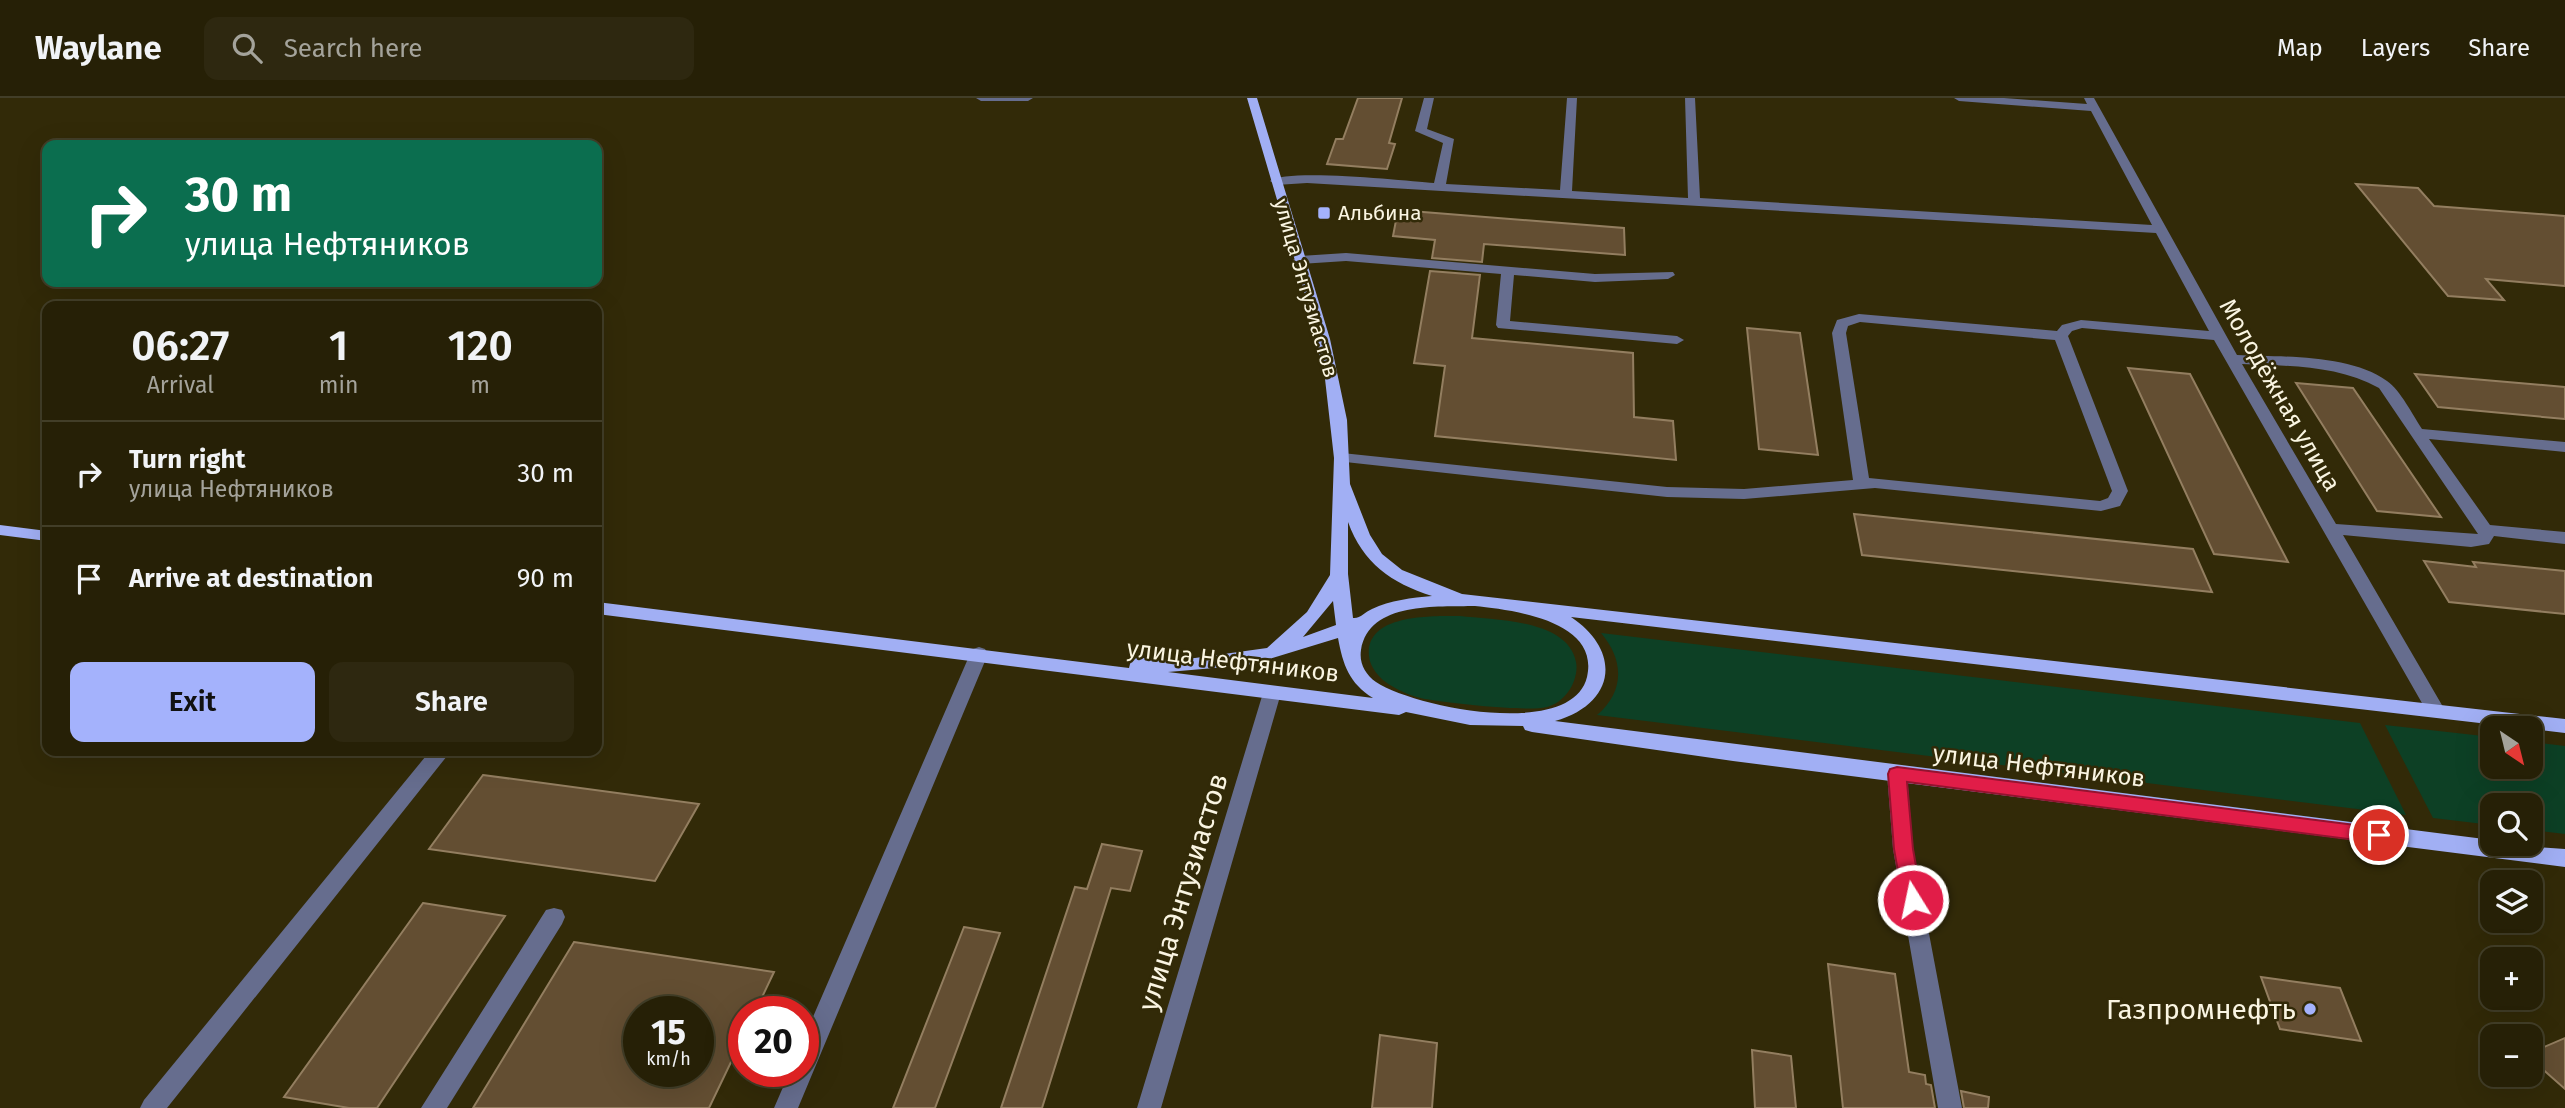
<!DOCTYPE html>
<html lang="en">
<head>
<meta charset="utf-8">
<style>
	:root { --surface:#262006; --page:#2e2810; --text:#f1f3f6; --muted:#a4a39b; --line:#423e28; --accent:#a4b2fc }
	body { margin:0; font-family:"Fira Sans",sans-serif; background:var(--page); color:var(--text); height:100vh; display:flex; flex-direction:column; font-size:26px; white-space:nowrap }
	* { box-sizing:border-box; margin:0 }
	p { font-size:23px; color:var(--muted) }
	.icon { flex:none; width:38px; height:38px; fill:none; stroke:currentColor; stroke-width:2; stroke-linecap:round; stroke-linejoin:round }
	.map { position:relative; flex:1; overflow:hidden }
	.drawer { position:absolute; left:42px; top:203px; width:560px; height:455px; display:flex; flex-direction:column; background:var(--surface); border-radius:14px; box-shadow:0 7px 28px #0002,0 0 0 2px var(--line) }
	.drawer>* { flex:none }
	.top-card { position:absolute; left:42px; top:42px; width:560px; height:147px; border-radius:14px; box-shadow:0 7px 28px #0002,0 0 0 2px var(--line); background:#0b6e4f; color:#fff; overflow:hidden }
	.needle { width:46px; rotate:145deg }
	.tools { position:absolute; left:2480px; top:618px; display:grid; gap:14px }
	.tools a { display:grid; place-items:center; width:63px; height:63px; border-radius:14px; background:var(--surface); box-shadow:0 7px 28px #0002,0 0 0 2px var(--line); font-size:35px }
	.speed { position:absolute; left:623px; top:898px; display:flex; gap:14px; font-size:35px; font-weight:700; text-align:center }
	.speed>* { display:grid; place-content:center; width:91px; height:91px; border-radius:50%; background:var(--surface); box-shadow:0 7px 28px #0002,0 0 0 2px var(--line); line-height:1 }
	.speed small { font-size:18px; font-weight:400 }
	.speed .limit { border:10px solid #d22; background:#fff; color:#111 }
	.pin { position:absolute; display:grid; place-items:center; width:60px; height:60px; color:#fff; margin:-30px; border:4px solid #fff; border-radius:50%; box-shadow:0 2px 7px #0007 }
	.me { position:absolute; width:77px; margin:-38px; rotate:350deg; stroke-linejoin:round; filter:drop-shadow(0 0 5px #0008) }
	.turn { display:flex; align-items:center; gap:24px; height:147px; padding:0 28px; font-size:32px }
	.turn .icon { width:91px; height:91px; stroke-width:2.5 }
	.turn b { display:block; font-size:49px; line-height:60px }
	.eta { display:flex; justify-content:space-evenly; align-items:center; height:119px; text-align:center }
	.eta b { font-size:42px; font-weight:600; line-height:49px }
	.button { display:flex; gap:14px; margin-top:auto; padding:14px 28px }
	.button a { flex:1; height:80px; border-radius:14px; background:var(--accent); color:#111; font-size:28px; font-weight:600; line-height:80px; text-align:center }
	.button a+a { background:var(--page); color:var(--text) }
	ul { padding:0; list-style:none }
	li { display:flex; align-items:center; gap:21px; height:105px; padding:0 28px; border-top:2px solid var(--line) }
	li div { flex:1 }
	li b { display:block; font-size:26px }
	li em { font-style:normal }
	header { display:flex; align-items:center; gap:42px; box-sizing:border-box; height:98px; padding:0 35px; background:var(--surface); border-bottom:2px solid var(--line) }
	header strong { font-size:33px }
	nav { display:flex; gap:38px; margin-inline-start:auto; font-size:24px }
	.search { width:490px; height:63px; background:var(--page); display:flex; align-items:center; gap:18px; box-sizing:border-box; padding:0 24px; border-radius:14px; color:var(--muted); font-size:26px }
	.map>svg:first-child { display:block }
</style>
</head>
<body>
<header>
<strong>Waylane</strong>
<div class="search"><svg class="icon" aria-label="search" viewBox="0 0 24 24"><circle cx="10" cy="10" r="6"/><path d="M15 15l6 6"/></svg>Search here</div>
<nav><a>Map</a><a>Layers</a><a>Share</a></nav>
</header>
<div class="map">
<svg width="2565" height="1010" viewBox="0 0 2565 1010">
	<rect width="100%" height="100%" fill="#322a08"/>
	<path fill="#0d4025" d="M 1460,518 C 1493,522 1568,521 1576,564 C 1578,574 1574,586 1568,594 C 1563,601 1555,607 1547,609 C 1526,614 1448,605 1425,601 C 1413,599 1400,593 1390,587 C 1380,581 1370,570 1369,558 C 1365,515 1434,518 1460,518 Z
		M 1601,535 L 2360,625 L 2406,717 L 1597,617 C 1625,593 1624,562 1601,535 Z
		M 2385,627 L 2492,639 L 2492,668 L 2530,668 L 2531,644 L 2565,648 L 2565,736 L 2531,732 L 2530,707 L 2492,707 L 2492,727 L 2433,720 Z"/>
	<path fill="#634e32" stroke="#937e60" stroke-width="2" fill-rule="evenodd" d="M 1358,0 L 1402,0 L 1389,45 L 1395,46 L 1387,71 L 1327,66 L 1336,41 L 1343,41 Z
		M 2356,86 L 2418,90 L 2434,108 L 2565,118 L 2565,188 L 2486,181 L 2504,202 L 2448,198 Z
		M 1398,112 L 1624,130 L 1625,157 L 1484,146 L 1482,164 L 1432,160 L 1435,142 L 1393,138 Z
		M 1430,173 L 1480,177 L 1472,240 L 1633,255 L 1634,319 L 1673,323 L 1676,362 L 1435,338 L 1445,268 L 1414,265 Z
		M 1747,230 L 1800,235 L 1818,357 L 1759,351 Z
		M 2128,270 L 2190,276 L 2288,464 L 2214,456 Z
		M 2415,276 L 2565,289 L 2565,321 L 2438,309 Z
		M 2296,285 L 2353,290 L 2441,419 L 2377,413 Z
		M 1854,416 L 2193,451 L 2212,494 L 1862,457 Z
		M 2424,463 L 2476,469 L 2473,464 L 2565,473 L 2565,516 L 2449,504 Z
		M 483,677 L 699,706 L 655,783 L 429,751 Z
		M 1102,746 L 1142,753 L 1130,793 L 1111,790 L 1042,1010 L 1001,1010 L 1075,789 L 1087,791 Z
		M 423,805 L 505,818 L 377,1010 L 349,1010 L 284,999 Z
		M 964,829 L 1000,835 L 935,1010 L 893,1010 Z
		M 574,844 L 774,874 L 755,914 L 744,914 L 744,937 L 709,1010 L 473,1010 ZM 639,914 L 698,914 L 698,973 L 639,973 Z
		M 1828,866 L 1895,876 L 1909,974 L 1925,977 L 1926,986 L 1931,987 L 1935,1010 L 1843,1010 Z
		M 2261,879 L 2340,890 L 2361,943 L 2280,931 Z
		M 1380,937 L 1437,945 L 1432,1010 L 1372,1010 Z
		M 2565,940 L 2565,991 L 2530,960 L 2530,955 Z
		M 1752,952 L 1791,958 L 1796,1010 L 1755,1010 Z
		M 1961,993 L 1989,999 L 1988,1010 L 1964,1010 Z"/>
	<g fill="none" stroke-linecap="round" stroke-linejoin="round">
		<path fill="#666d8e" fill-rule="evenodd" d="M 976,0 L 1033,0 L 1028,3 L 981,3 Z
			M 1424,0 L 1434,0 L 1427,31 L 1454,41 L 1446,86 L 1560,92 L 1567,0 L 1577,0 L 1572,93 L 1688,100 L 1685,0 L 1695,0 L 1700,100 L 2152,127 L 2091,13 L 1959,3 L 1954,0 L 2004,0 L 2087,6 L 2084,0 L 2094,0 L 2237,257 C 2281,259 2350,256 2387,283 C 2401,293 2412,316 2422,331 L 2565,344 L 2565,354 L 2429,341 L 2490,427 L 2565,434 L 2565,446 L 2494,438 L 2489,446 L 2471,449 L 2343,437 L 2446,614 L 2444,619 L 2430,619 L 2214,242 L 2082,230 L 2072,233 L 2068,238 L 2128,393 L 2120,408 L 2101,413 L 1875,390 L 1744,401 L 1667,399 L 1336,363 L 1334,360 L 1336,357 L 1342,355 L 1667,389 L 1744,391 L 1853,382 L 1832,235 L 1837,222 L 1859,216 L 2057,233 L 2062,227 L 2081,222 L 2209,233 L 2156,135 L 1307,85 L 1276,87 L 1270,83 C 1287,70 1406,83 1434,85 L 1443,45 L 1415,33 ZM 1860,224 L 2055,242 L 2112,393 L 2108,400 L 2100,403 L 1869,380 L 1846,235 L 1848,228 ZM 2242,266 C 2289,268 2337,267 2379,290 L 2478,436 L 2336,426 Z
			M 1346,155 L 1595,176 L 1673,174 L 1675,177 L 1668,181 L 1595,184 L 1514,177 L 1510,223 L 1677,238 L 1684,242 L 1677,246 L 1498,230 L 1496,227 L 1501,176 L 1346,163 L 1300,166 L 1293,162 L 1300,158 Z
			M 979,549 L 985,551 L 988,556 L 798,1010 L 774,1010 L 790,973 L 803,973 L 803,942 L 970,556 L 973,551 Z
			M 1272,588 L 1279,590 L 1281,595 L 1161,1010 L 1137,1010 L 1263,595 L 1265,590 Z
			M 430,653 L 451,653 L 167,1010 L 140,1010 L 144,1002 Z
			M 1897,668 L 1904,671 L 1907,676 L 1913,751 L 1962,1010 L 1938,1010 L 1893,751 L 1887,676 L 1890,671 Z
			M 554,810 L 562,812 L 565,819 L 562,826 L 447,1010 L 421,1010 L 546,812 Z"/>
		<path fill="#a1aff4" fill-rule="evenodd" d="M 1247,0 L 1257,0 L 1330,241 L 1347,322 L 1350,386 L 1370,437 L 1382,456 L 1402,472 L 1462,496 L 2565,621 L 2565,635 L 1571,519 C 1623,554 1615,606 1555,623 L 2492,742 L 2492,746 L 2565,751 L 2565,769 L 1733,663 L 1532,634 L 1525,632 L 1523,628 L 1470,627 L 1406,614 L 1399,617 L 597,516 L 597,504 L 1129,570 L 1131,562 L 1137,560 L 1195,560 L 1267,550 L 1307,514 L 1330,477 L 1334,360 L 1325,281 L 1306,200 ZM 1348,424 C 1363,465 1391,485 1432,498 C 1412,500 1390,502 1372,511 C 1365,514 1360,521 1353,520 L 1348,476 ZM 1333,503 L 1336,527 L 1303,539 ZM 1475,508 C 1512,512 1600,522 1587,579 C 1572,642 1413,609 1376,584 C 1365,576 1359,565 1361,552 C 1369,503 1438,509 1475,508 ZM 1338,540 C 1343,567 1349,585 1373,600 L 1168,574 L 1249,567 Z
			M 0,427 L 47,433 L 47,443 L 0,437 Z"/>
	</g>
	<path fill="#e11d48" stroke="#92132f" stroke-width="2" d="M 1897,669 L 2379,730 L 2385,732 L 2388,737 L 2385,742 L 2379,745 L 1907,684 L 1913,751 L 1922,802 L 1920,808 L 1913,811 L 1906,808 L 1903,802 L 1894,751 L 1888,676 L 1890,671 Z"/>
	<g fill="#a4b2fc" stroke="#322a08" stroke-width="2.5">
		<rect x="1317" y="108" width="14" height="14" rx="3.5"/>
		<circle cx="2310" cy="911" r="7"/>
	</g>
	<g text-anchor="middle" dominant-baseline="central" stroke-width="5" stroke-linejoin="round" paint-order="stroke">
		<g font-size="21" fill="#faf5e2" stroke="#322a08" text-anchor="start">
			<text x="1338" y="115">Альбина</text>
		</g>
		<g font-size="21" fill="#faf5e2" stroke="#322a08">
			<text transform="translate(1306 190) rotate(74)">улица Энтузиастов</text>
		</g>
		<g font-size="24" fill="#faf5e2" stroke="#322a08">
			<text transform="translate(2280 297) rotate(60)">Молодёжная улица</text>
			<text transform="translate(1233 563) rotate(7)">улица Нефтяников</text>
			<text transform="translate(2039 668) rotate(7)">улица Нефтяников</text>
		</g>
		<g font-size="28" fill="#faf5e2" stroke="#322a08">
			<text transform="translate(1183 794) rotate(-73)">улица Энтузиастов</text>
		</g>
		<g font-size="28" fill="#faf5e2" stroke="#322a08" text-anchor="end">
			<text x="2296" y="911">Газпромнефть</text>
		</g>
	</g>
</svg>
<div class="tools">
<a><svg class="needle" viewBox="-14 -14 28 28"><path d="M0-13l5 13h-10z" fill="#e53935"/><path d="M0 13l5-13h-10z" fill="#a4a39b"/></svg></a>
<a><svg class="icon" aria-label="search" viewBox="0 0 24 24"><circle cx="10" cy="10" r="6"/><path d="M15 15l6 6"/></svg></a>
<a><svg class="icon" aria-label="layers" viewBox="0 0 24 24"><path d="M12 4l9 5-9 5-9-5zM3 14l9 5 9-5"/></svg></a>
<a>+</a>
<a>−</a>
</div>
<div class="speed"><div>15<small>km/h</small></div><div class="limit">20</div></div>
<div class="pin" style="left:2379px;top:737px;background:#d93025"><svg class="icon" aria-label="arrive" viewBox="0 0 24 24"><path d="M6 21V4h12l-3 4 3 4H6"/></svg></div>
<svg class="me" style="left:1913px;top:802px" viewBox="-20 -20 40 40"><circle r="17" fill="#e11d48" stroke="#fff" stroke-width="3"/><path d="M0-11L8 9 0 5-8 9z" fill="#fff"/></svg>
<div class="top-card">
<div class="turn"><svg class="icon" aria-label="right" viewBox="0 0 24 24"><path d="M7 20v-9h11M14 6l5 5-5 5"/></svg><div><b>30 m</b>улица Нефтяников</div></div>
</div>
<section class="drawer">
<div class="eta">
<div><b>06:27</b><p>Arrival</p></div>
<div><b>1</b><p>min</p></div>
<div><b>120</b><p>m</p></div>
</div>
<ul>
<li><svg class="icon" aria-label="right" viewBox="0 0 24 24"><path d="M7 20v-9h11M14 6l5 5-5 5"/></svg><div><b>Turn right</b><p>улица Нефтяников</p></div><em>30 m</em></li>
<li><svg class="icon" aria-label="arrive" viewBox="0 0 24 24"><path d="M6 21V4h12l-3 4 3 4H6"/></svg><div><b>Arrive at destination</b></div><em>90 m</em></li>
</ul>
<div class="button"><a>Exit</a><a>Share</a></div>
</section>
</div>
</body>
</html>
